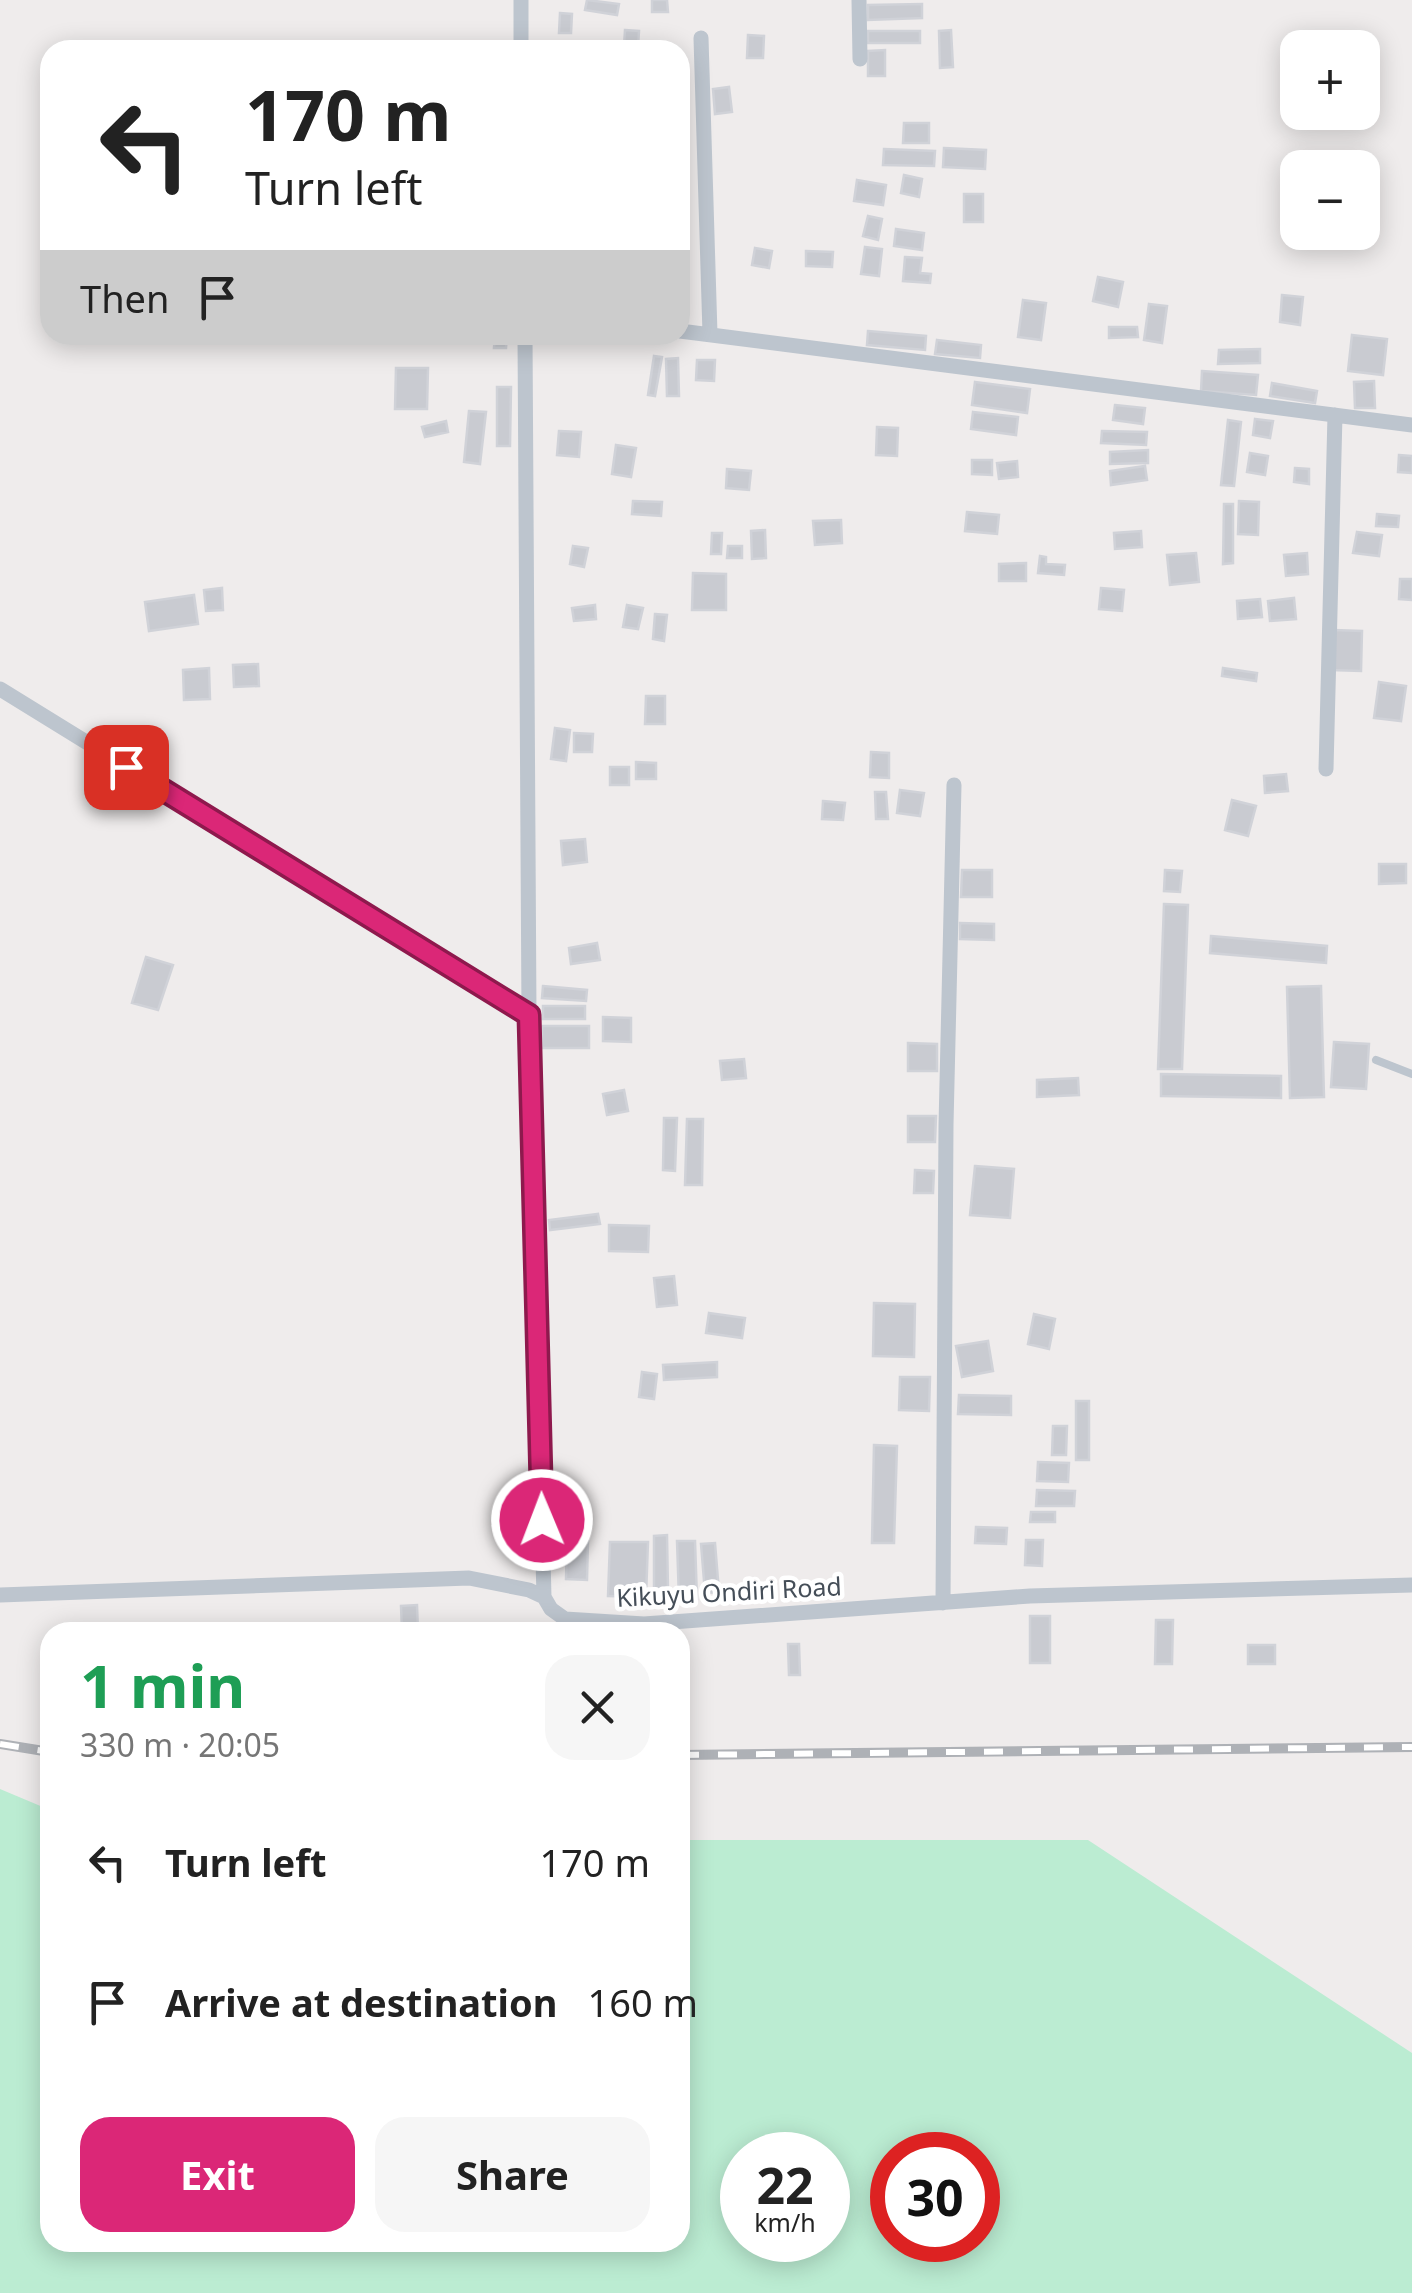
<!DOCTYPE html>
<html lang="en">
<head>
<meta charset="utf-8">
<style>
	:root { --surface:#fff; --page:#f6f6f6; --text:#222; --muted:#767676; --accent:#db2777 }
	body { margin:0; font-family:"Noto Sans",sans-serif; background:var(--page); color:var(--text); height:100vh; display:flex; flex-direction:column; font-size:38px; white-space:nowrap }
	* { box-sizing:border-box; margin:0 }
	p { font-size:32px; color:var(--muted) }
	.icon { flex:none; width:55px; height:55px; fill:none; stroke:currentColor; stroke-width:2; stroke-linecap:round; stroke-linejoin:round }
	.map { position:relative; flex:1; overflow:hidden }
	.sheet { position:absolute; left:40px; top:1622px; width:650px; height:630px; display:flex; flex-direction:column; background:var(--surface); border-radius:30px; box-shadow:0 5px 25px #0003 }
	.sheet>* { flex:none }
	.guide { position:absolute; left:40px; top:40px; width:650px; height:305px; border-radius:30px; box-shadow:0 5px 25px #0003; background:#fff; color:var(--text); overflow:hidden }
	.fabs { position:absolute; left:1280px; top:30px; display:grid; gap:20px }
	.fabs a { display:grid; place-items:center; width:100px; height:100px; border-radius:20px; background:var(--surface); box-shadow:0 5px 25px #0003; font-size:50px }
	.speed { position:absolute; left:720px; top:2132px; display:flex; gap:20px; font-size:50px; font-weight:700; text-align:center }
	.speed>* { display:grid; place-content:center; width:130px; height:130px; border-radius:50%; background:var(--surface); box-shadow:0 5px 25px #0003; line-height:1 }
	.speed small { font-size:25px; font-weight:400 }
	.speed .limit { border:15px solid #d22; background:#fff; color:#111 }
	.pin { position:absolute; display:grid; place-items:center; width:85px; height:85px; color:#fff; margin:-42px; border-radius:20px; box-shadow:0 5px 15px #0006 }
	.me { position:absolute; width:110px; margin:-55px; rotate:359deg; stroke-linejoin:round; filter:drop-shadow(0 0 8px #0008) }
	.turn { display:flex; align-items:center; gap:35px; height:210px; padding:0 40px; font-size:45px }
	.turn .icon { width:130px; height:130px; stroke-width:2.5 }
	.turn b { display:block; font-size:70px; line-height:85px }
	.then { display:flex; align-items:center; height:95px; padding:0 40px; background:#0003; gap:20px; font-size:38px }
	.round { display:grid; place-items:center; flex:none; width:105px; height:105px; border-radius:30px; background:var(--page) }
	.overview { display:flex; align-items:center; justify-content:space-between; height:170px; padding:0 40px }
	h1 { font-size:60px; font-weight:700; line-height:75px; color:#1e9e55 }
	.button { display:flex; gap:20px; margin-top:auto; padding:20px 40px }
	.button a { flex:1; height:115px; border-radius:30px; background:var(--accent); color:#fff; font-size:40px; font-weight:700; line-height:115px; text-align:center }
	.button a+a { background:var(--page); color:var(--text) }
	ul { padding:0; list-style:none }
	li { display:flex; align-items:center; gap:30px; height:140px; padding:0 40px }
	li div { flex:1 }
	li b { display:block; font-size:38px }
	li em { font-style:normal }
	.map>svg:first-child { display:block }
</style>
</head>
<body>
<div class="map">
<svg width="1412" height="2293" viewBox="0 0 1412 2293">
	<rect width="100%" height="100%" fill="#efecec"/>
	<path fill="#bbecd2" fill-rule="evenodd" d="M 0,1789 L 50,1810 L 50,2242 L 680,2242 L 680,1840 L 1088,1840 L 1412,2053 L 1412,2293 L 0,2293 ZM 742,2155 L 828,2155 L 828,2240 L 742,2240 ZM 892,2155 L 978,2155 L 978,2240 L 892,2240 Z"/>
	<path fill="#c9cbd1" stroke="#d0d2d8" stroke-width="2.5" d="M 587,0 L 619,4 L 617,15 L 585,10 Z
		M 652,0 L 667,0 L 668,12 L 652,12 Z
		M 922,4 L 922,18 L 868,20 L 868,5 Z
		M 560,13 L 572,14 L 571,33 L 559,33 Z
		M 625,30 L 639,31 L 638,47 L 624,46 Z
		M 951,30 L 953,67 L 940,68 L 939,31 Z
		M 868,31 L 920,31 L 920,43 L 868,43 Z
		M 748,35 L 764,36 L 763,58 L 747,58 Z
		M 885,50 L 885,76 L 868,76 L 868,51 Z
		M 687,63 L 688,86 L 680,86 L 680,64 Z
		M 729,87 L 732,112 L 715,114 L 713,89 Z
		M 904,123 L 929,123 L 929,143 L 903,143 Z
		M 944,148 L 986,150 L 985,169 L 943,167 Z
		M 884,149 L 935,151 L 934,166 L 883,165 Z
		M 904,175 L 922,179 L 919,197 L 901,193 Z
		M 857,180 L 886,185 L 883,205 L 854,201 Z
		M 964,194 L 983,194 L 983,222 L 964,222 Z
		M 868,216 L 882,219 L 878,240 L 863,236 Z
		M 896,229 L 924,233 L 922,250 L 894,246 Z
		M 865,247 L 882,249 L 879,276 L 861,274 Z
		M 755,248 L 772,251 L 769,268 L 752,265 Z
		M 806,251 L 833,252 L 832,267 L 806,266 Z
		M 905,257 L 922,258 L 920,273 L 931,274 L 930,283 L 903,281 Z
		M 1098,277 L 1123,282 L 1118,307 L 1093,301 Z
		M 1282,295 L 1303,297 L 1300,325 L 1280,322 Z
		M 1023,300 L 1046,303 L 1041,340 L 1018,337 Z
		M 1149,304 L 1167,306 L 1162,343 L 1144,340 Z
		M 1109,327 L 1137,327 L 1138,337 L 1109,338 Z
		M 868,331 L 926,336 L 925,350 L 867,345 Z
		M 495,335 L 507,335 L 506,348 L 494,348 Z
		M 1352,335 L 1387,339 L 1383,375 L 1348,371 Z
		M 937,340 L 981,345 L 980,358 L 935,354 Z
		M 1260,349 L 1260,363 L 1218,364 L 1219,350 Z
		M 654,356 L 662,357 L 655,396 L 648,395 Z
		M 678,358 L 679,396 L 667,396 L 666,359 Z
		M 697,360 L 715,360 L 714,381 L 696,380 Z
		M 396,368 L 428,368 L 427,409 L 395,409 Z
		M 1202,371 L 1258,375 L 1256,395 L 1201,391 Z
		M 1374,381 L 1375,408 L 1355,408 L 1354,382 Z
		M 975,382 L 1030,389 L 1027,413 L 972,405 Z
		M 1272,383 L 1317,391 L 1315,403 L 1270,396 Z
		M 497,387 L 511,387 L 510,446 L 497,446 Z
		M 1115,405 L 1145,408 L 1143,424 L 1113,420 Z
		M 469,411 L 486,412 L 480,464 L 464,462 Z
		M 973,412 L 1018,417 L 1016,435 L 971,429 Z
		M 1255,419 L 1273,421 L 1270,438 L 1253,435 Z
		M 1228,420 L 1241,422 L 1234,486 L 1221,485 Z
		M 446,421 L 448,432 L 425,437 L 422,427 Z
		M 877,427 L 898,428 L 897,456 L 876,455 Z
		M 559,431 L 581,432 L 579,457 L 557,455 Z
		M 1102,431 L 1147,432 L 1146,445 L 1101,443 Z
		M 616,445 L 636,448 L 631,477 L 612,474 Z
		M 1148,450 L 1148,463 L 1110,464 L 1110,452 Z
		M 1250,453 L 1268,456 L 1265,475 L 1247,472 Z
		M 1399,455 L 1412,456 L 1412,473 L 1398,472 Z
		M 972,460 L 992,460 L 992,475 L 972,474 Z
		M 1017,461 L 1018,477 L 999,479 L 997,463 Z
		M 1145,466 L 1147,480 L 1111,485 L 1110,471 Z
		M 1295,468 L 1309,469 L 1309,484 L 1294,482 Z
		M 727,469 L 751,471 L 749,490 L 726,488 Z
		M 633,501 L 662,502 L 661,516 L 632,514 Z
		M 1239,501 L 1259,502 L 1258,535 L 1238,534 Z
		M 1224,504 L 1233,504 L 1233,563 L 1223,564 Z
		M 967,512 L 999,515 L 997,534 L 965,531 Z
		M 1377,514 L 1399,516 L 1398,527 L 1376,526 Z
		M 841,520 L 842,543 L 815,545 L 813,521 Z
		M 765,530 L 766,558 L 752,559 L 751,531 Z
		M 1141,531 L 1142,547 L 1115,549 L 1114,533 Z
		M 1357,532 L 1382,535 L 1379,556 L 1353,553 Z
		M 712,533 L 722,533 L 721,554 L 711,554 Z
		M 573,546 L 588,548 L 584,567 L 570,564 Z
		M 728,546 L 742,546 L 742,558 L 727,558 Z
		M 1196,553 L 1199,582 L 1170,585 L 1167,555 Z
		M 1307,553 L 1308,574 L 1286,576 L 1284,555 Z
		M 1040,556 L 1046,557 L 1046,564 L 1065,565 L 1064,575 L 1038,573 Z
		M 1026,563 L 1026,581 L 999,581 L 999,564 Z
		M 693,573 L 726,574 L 726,610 L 692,610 Z
		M 1400,579 L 1412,579 L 1412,600 L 1399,599 Z
		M 222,588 L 223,610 L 206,611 L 204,590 Z
		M 1101,588 L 1124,590 L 1122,611 L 1099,609 Z
		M 194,595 L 198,624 L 149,631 L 145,602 Z
		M 1294,598 L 1296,619 L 1270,621 L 1268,601 Z
		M 1260,599 L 1262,617 L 1238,619 L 1237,601 Z
		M 595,605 L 596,619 L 574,621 L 572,608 Z
		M 627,605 L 643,608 L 638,629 L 623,627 Z
		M 655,614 L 667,615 L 664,641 L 653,639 Z
		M 1333,630 L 1362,631 L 1361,671 L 1331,670 Z
		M 258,664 L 259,686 L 234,687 L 233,665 Z
		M 209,668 L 210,699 L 184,700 L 183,670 Z
		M 1223,668 L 1257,673 L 1256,681 L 1222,676 Z
		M 1379,682 L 1406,686 L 1401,721 L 1374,718 Z
		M 646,696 L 665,696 L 665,724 L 645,724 Z
		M 555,728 L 570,730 L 566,761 L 551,759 Z
		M 574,733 L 593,734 L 592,752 L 574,752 Z
		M 871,752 L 889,753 L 889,778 L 870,777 Z
		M 636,762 L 656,763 L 656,779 L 636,779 Z
		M 610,767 L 629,767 L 629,785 L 610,785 Z
		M 1286,774 L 1288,791 L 1265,793 L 1264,776 Z
		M 900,790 L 924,793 L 920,816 L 897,813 Z
		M 875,792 L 886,792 L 888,819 L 876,819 Z
		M 1232,800 L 1256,806 L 1248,836 L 1225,830 Z
		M 823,801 L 845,803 L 843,820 L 822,819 Z
		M 585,839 L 587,862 L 563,865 L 561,841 Z
		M 1379,864 L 1406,864 L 1406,883 L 1379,884 Z
		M 962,870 L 992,870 L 992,897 L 961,897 Z
		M 1165,870 L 1182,871 L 1180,892 L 1164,891 Z
		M 1164,904 L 1188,905 L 1182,1069 L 1158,1069 Z
		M 960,923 L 994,924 L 994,940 L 960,939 Z
		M 1211,936 L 1327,946 L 1326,963 L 1210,953 Z
		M 597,943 L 600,960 L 571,964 L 569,948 Z
		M 146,957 L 173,965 L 158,1010 L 132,1003 Z
		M 543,986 L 587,990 L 586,1001 L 542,998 Z
		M 1321,986 L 1324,1097 L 1290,1098 L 1287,987 Z
		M 543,1006 L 585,1006 L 585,1019 L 543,1019 Z
		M 603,1017 L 631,1018 L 631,1042 L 603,1041 Z
		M 542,1026 L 589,1026 L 589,1048 L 542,1048 Z
		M 1334,1042 L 1369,1044 L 1366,1089 L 1331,1087 Z
		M 908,1043 L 937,1044 L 937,1071 L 908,1071 Z
		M 744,1059 L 746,1078 L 722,1080 L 720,1061 Z
		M 1161,1074 L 1281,1076 L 1281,1098 L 1161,1096 Z
		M 1078,1078 L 1079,1095 L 1037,1097 L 1037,1080 Z
		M 624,1090 L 628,1111 L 607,1115 L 603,1094 Z
		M 908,1116 L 936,1116 L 935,1142 L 908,1142 Z
		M 664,1118 L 677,1118 L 675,1171 L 663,1170 Z
		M 687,1119 L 703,1119 L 702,1185 L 685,1185 Z
		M 975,1166 L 1014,1169 L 1010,1218 L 970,1215 Z
		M 915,1170 L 934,1171 L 933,1193 L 914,1193 Z
		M 598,1214 L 600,1224 L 550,1230 L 549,1220 Z
		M 609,1225 L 649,1226 L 648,1252 L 609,1251 Z
		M 674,1276 L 677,1305 L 657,1307 L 654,1278 Z
		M 874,1303 L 915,1304 L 914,1357 L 873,1356 Z
		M 709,1313 L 745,1318 L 742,1338 L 706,1333 Z
		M 1034,1314 L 1055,1319 L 1049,1349 L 1028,1344 Z
		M 988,1341 L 993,1371 L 962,1377 L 956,1346 Z
		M 717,1362 L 717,1377 L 664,1380 L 663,1365 Z
		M 642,1372 L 657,1374 L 654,1399 L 639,1397 Z
		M 900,1377 L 930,1377 L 929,1411 L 899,1410 Z
		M 959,1395 L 1011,1396 L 1011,1415 L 958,1414 Z
		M 1076,1401 L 1089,1401 L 1089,1460 L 1076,1460 Z
		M 1053,1426 L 1067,1426 L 1066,1455 L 1052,1455 Z
		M 874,1445 L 897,1446 L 894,1543 L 872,1543 Z
		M 1038,1462 L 1069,1463 L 1068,1482 L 1037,1481 Z
		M 1037,1490 L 1075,1491 L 1074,1506 L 1036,1506 Z
		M 1031,1512 L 1055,1512 L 1055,1522 L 1030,1522 Z
		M 976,1527 L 1007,1528 L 1006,1544 L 975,1543 Z
		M 667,1535 L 668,1590 L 654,1591 L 654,1536 Z
		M 1026,1540 L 1043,1540 L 1042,1566 L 1025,1565 Z
		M 567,1541 L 588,1541 L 587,1580 L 566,1579 Z
		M 677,1541 L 695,1541 L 697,1599 L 679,1599 Z
		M 610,1542 L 648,1542 L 646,1597 L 608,1596 Z
		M 715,1543 L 719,1592 L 705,1593 L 701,1544 Z
		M 417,1605 L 418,1632 L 402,1632 L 401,1606 Z
		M 1030,1616 L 1050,1616 L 1050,1663 L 1030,1663 Z
		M 1156,1620 L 1173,1620 L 1172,1664 L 1155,1664 Z
		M 788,1644 L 799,1644 L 800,1675 L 789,1675 Z
		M 1248,1645 L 1275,1645 L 1275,1664 L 1248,1664 Z"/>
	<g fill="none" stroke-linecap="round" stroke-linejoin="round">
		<path stroke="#bdc5ce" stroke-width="8" d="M 1376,1060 L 1412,1074"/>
		<path stroke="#bdc5ce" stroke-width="15" d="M 521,0 L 521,50
			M 859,0 L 860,59
			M 701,38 L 710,334
			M 680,331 L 1412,425
			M 525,335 L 529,1015 L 544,1597
			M 0,689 L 529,1015
			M 1326,769 L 1335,415
			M 0,1595 L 469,1578 L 529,1590 L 544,1597 L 551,1609 L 565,1619 L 644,1624 L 1030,1596 L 1412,1585
			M 943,1603 L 946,1125 L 954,785"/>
		<defs>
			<path id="rail" d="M 0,1744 L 50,1752
				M 680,1755 L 1412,1747"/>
		</defs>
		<use href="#rail" stroke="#aeb1b6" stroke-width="10"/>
		<use href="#rail" stroke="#fff" stroke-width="6" stroke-dasharray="19" stroke-linecap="butt"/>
	</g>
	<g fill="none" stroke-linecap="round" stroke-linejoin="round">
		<defs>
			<path id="route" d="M 126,767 L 529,1015 L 542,1520"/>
		</defs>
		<use href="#route" stroke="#8e194d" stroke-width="25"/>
		<use href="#route" stroke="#db2777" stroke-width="18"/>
	</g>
	<g text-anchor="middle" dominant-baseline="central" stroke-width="9" stroke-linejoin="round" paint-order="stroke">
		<g font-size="25" fill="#454e58" stroke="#fff">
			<text transform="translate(729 1591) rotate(-3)">Kikuyu Ondiri Road</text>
		</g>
	</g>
</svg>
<div class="fabs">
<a>+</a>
<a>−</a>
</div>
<div class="speed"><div>22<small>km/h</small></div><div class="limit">30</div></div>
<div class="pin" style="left:126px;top:767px;background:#d93025"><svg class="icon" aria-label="arrive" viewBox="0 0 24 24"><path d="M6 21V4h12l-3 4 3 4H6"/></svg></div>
<svg class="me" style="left:542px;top:1520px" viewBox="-20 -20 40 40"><circle r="17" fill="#db2777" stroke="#fff" stroke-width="3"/><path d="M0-11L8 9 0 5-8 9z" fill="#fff"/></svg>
<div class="guide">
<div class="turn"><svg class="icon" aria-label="left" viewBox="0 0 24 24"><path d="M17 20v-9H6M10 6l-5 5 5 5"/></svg><div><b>170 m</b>Turn left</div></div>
<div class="then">Then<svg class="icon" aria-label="arrive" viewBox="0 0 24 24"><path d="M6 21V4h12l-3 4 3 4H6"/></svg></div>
</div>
<section class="sheet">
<div class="overview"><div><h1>1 min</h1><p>330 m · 20:05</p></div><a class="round"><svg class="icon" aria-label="close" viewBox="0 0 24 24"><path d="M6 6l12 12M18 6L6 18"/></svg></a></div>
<ul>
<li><svg class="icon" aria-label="left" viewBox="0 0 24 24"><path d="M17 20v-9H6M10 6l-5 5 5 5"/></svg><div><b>Turn left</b></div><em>170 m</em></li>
<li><svg class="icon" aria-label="arrive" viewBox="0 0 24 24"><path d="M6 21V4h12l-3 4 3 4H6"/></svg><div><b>Arrive at destination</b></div><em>160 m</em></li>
</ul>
<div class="button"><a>Exit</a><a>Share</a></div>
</section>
</div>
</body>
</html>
